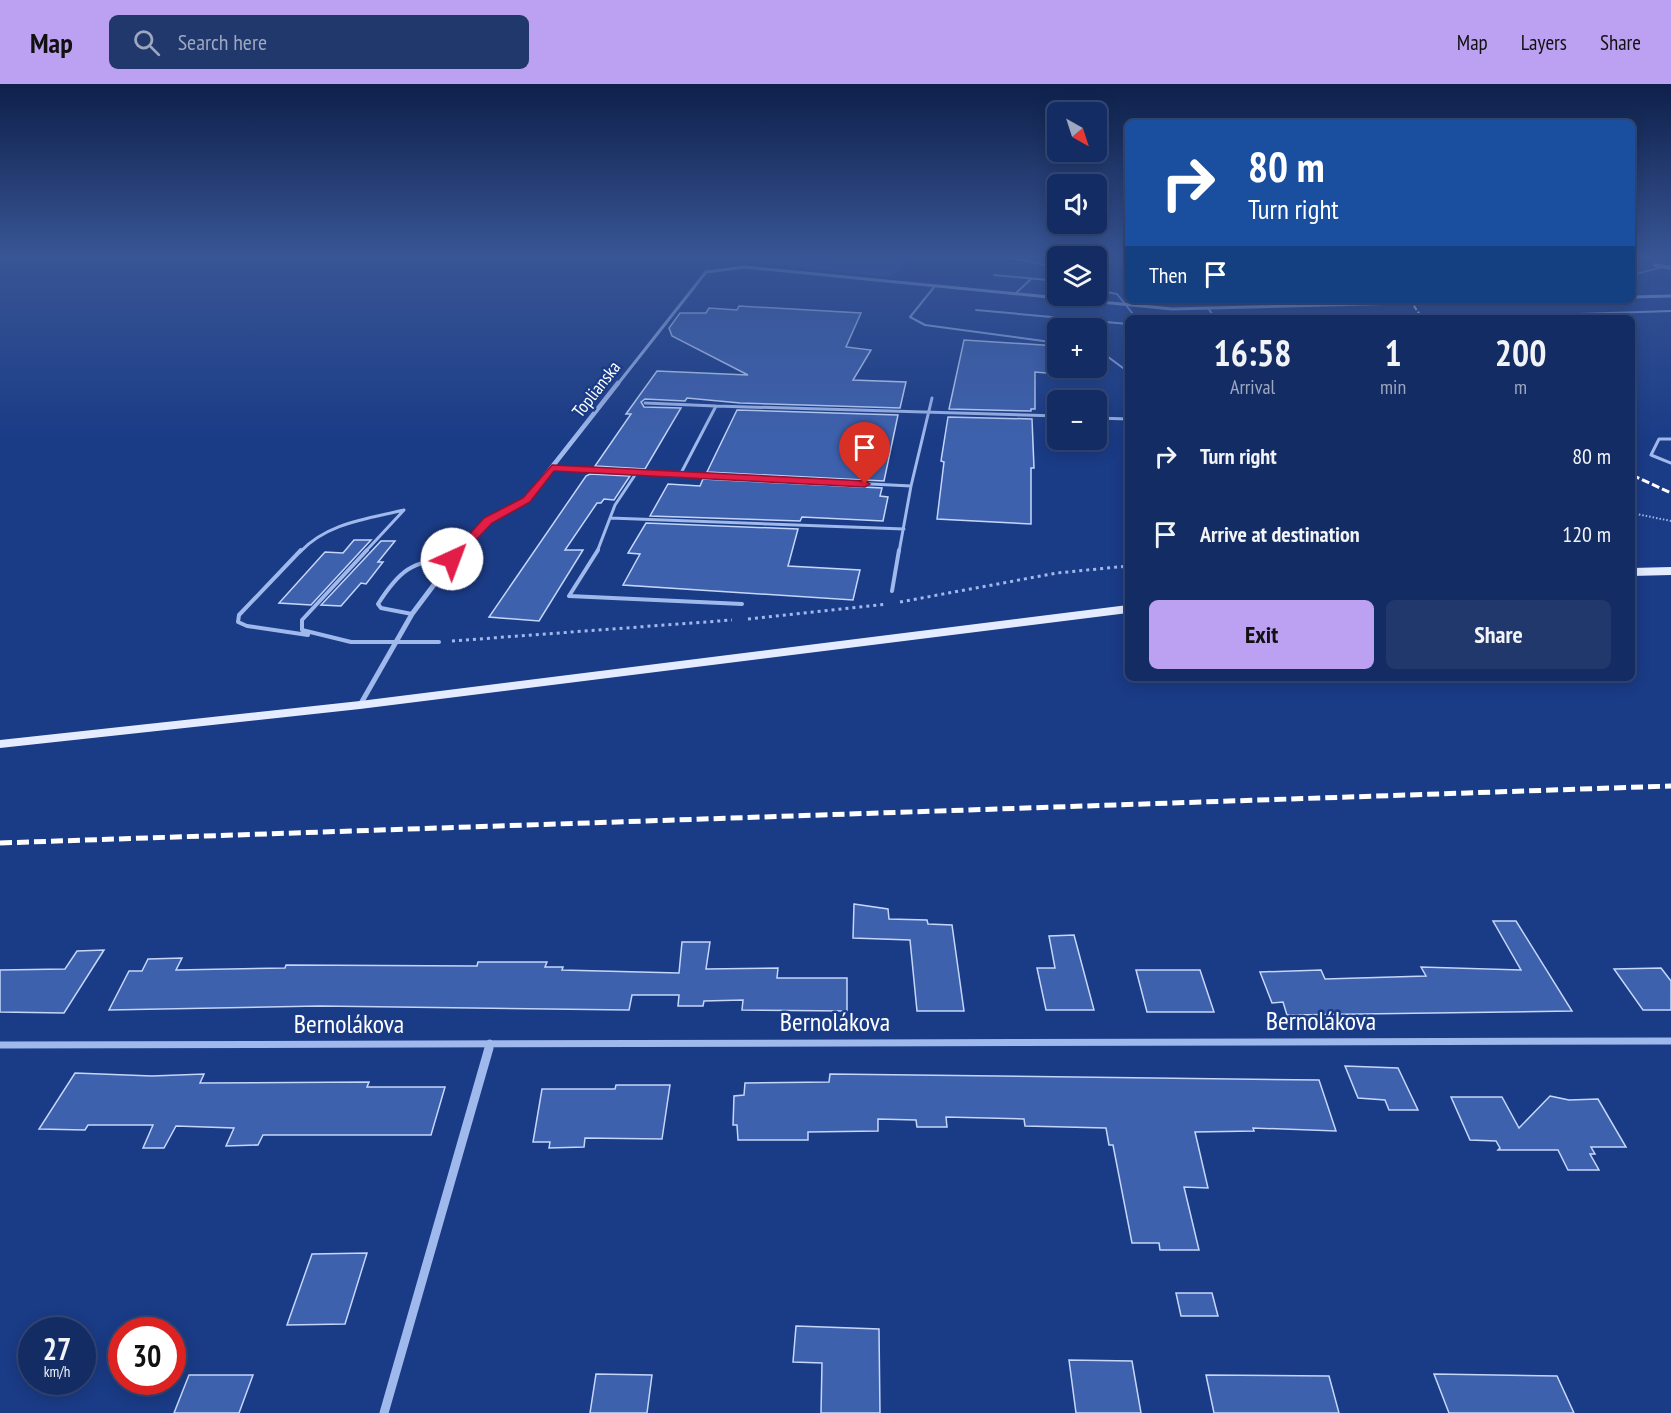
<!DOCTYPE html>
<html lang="en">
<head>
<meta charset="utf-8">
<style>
	:root { --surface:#142c64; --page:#21386d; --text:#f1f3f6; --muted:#9da7bf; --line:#334878; --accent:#bca0f2 }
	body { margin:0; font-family:"PT Sans Narrow",sans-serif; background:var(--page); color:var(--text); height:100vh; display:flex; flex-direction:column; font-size:22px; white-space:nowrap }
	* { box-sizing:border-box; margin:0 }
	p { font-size:20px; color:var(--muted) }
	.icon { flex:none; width:33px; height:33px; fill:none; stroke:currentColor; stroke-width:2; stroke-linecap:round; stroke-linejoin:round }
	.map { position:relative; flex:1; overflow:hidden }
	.side { position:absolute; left:1125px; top:231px; width:510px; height:366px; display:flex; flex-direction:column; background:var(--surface); border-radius:9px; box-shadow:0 3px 15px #0003,0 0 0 2px var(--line) }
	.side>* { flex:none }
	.hud { position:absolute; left:1125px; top:36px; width:510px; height:183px; border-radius:9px; box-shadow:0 3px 15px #0003,0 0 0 2px var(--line); background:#1a4fa0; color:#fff; overflow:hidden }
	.needle { width:39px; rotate:141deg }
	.fabs { position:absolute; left:1047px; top:18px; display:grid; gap:12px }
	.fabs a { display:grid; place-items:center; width:60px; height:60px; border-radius:9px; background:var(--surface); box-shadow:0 3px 15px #0003,0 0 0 2px var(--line); font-size:30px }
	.speed { position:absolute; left:18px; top:1233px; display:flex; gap:12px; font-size:30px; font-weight:700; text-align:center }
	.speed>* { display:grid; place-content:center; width:78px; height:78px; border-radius:50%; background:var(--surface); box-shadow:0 3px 15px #0003,0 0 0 2px var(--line); line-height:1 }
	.speed small { font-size:15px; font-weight:400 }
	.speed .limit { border:9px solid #d22; background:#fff; color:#111 }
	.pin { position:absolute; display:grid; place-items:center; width:51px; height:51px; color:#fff; margin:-62px -26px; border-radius:50% 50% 50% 0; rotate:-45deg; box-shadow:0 0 6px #0007 }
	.pin .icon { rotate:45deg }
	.me { position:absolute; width:66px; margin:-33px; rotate:43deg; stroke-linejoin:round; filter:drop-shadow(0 0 4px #0008) }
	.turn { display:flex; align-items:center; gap:21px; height:126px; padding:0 24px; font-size:27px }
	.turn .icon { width:78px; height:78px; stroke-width:2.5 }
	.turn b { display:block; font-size:42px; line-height:51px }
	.then { display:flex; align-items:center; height:57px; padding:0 24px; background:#0003; gap:12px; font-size:22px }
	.eta { display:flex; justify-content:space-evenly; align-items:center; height:102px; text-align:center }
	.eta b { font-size:36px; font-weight:700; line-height:42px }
	.button { display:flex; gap:12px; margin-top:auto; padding:12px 24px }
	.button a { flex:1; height:69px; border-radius:9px; background:var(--accent); color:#111; font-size:24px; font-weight:700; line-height:69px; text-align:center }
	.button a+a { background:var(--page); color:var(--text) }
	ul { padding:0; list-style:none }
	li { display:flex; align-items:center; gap:18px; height:78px; padding:0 24px }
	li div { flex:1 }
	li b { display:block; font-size:22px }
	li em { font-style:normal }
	header { display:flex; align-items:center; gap:36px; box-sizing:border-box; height:84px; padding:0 30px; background:var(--accent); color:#111 }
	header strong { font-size:28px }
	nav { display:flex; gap:33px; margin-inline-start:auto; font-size:21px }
	.search { width:420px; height:54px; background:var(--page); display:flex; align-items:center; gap:15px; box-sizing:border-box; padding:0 21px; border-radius:9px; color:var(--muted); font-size:22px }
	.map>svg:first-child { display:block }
</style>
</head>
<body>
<header>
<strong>Map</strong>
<div class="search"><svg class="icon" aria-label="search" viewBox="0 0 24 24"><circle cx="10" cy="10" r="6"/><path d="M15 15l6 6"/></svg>Search here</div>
<nav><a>Map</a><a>Layers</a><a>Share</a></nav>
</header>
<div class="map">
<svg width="1671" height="1329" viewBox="0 0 1671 1329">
	<rect width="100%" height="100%" fill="#1a3b86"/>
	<path fill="#2c52a4" d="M 714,171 L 916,171 L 891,193 L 709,175 Z
		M 1044,171 L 1128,171 L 1128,183 L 1097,179 L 1096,172 L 1057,174 Z"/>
	<path fill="#334b84" stroke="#93b1ee" stroke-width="1.5" d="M 993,171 L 1044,171 L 1057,174 L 1057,183 Z
		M 1659,171 L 1671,171 L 1671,181 L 1632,191 L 1632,176 Z"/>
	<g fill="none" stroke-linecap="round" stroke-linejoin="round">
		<path stroke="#93b1ee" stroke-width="4" d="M 1655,181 L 1671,184"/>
	</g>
	<path fill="#3e61ad" stroke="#c5d6f9" stroke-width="1.5" d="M 739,222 L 861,229 L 846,263 L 871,266 L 853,296 L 906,298 L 900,324 L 740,319 L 687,314 L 685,317 L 645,315 L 641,318 L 644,323 L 681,324 L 645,385 L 595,382 L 631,330 L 626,330 L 657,287 L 748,291 L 672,252 L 669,244 L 680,229 L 706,229 L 709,224 L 737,226 Z
		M 964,256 L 1058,262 L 1058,290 L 1035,288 L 1035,325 L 1031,325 L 1031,327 L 949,325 Z
		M 737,326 L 898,331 L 884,397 L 707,388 Z
		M 948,333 L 1032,335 L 1034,384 L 1031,384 L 1031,440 L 937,435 L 944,378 L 941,377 Z
		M 590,390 L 630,392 L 614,416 L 604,415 L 601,419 L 597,419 L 565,466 L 583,466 L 539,537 L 489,533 L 586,392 Z
		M 703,395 L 882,404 L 880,412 L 888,413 L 883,437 L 802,433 L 800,437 L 650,432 L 668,400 L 700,402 Z
		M 646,439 L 798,445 L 788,482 L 860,486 L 853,516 L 623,501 L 640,470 L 628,469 Z
		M 354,456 L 371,456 L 311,521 L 279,519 L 325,468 L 343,469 Z
		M 381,457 L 395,457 L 378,478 L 383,478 L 366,500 L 361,499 L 341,522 L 321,521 Z
		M 854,820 L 888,825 L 889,835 L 927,836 L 928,840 L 952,841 L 964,927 L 917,927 L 910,856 L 853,854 Z
		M 1493,837 L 1516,837 L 1572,927 L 1287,931 L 1283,918 L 1272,919 L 1260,888 L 1321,886 L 1325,895 L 1426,892 L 1421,883 L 1521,886 Z
		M 1074,851 L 1094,926 L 1046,926 L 1037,884 L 1055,884 L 1049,852 Z
		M 682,858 L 710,858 L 706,885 L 778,884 L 777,894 L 847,894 L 847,927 L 742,926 L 743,916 L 704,917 L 703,922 L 678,922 L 679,911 L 632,911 L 629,926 L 320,922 L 109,926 L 129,887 L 142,887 L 148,875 L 182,874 L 176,886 L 285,884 L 286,881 L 477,882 L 478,878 L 547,878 L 545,883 L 563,883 L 562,886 L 679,889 Z
		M 104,866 L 64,929 L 0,928 L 0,886 L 65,885 L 77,867 Z
		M 1661,884 L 1671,897 L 1671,926 L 1643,926 L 1614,885 Z
		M 1136,886 L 1200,886 L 1214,928 L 1147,928 Z
		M 1345,982 L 1398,984 L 1418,1026 L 1389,1026 L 1385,1016 L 1358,1014 Z
		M 75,989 L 152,992 L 204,990 L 200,999 L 369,998 L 367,1003 L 445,1003 L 431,1051 L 263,1051 L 258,1061 L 226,1062 L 234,1044 L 176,1042 L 164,1064 L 143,1064 L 153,1041 L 88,1041 L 85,1046 L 39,1045 Z
		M 830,990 L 1319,996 L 1336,1047 L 1253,1044 L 1254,1047 L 1195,1048 L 1208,1104 L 1184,1103 L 1199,1166 L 1160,1166 L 1159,1159 L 1132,1159 L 1113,1061 L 1109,1061 L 1106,1044 L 1025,1042 L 1024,1035 L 946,1033 L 947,1043 L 917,1043 L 916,1036 L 878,1035 L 878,1047 L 808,1048 L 808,1056 L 738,1056 L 737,1041 L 733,1041 L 734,1012 L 744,1011 L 745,999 L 829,998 Z
		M 616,1001 L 670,1001 L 662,1055 L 585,1054 L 584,1063 L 549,1064 L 550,1058 L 533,1058 L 542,1005 L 615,1005 Z
		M 1550,1012 L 1569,1016 L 1598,1015 L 1626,1063 L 1591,1063 L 1595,1070 L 1590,1070 L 1599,1086 L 1568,1086 L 1558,1066 L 1498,1066 L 1500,1064 L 1496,1057 L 1470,1056 L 1451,1013 L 1502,1013 L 1519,1044 Z
		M 367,1169 L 345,1240 L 287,1241 L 312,1170 Z
		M 1176,1209 L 1212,1209 L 1218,1232 L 1181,1232 Z
		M 796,1242 L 879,1245 L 880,1329 L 821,1329 L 822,1279 L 793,1278 Z
		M 1069,1276 L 1132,1277 L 1141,1329 L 1076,1329 Z
		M 596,1290 L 652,1291 L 647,1329 L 590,1329 Z
		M 1434,1290 L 1557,1292 L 1574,1329 L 1449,1329 Z
		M 189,1291 L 253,1291 L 239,1329 L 174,1329 Z
		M 1206,1291 L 1329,1292 L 1339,1329 L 1214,1329 Z"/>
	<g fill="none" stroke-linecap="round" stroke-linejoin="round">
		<path stroke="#a0b9ec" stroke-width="2" stroke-dasharray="1.5 2" stroke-linecap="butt" d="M 1632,429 L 1671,437"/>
		<path stroke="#a0b9ec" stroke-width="3" stroke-dasharray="3 4" stroke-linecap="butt" d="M 900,518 L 1057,489 L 1128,482
			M 748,535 L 887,520
			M 452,557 L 732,536"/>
		<path stroke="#a0b9ec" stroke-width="2" d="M 994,191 L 1058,197
			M 935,202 L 910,233 L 925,241 L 1058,259
			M 1096,206 L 1117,210 L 1133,230 L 1131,234
			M 1015,210 L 1031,195
			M 1208,224 L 1215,234
			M 976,226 L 1128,240
			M 1457,234 L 1671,227
			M 1096,264 L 1123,284"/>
		<path stroke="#a0b9ec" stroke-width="3" d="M 645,319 L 716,322
			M 1096,334 L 1128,335
			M 1671,355 L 1659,355 L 1651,371 L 1671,379
			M 551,384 L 911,402 L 899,468
			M 680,391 L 716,322 L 1058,332
			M 911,402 L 932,314
			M 610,434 L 904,445
			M 300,468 C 327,439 367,435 404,426
			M 365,468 L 404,426
			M 597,468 L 615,421 L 637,388"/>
		<path stroke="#a0b9ec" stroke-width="4" d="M 301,466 L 239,531 L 238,538 L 247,542 L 308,551
			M 367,466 L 302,536 L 302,546 L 351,558 L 439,558
			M 598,466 L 569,512 L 742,520
			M 892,507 L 899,466
			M 412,530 L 381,524 L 378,520 C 399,487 412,476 452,475"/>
		<path stroke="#a0b9ec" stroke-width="3" d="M 1632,213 L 1671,212
			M 617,301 L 706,188 L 744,183 L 1172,225 L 1519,216"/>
		<path stroke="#a0b9ec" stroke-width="4.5" d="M 459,468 L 488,437 L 526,416 L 618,299"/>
		<path stroke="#a0b9ec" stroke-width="5" d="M 360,621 L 412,530 L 460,466"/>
		<path stroke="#a0b9ec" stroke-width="7" d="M 0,961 L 1671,957
			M 488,965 L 490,959"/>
		<path stroke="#a0b9ec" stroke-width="9" d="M 384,1329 L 489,964"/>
		<path fill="#e5ecff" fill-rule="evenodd" d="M 1671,483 L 1671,491 L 1632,492 L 1632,484 Z
			M 1128,521 L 1128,529 L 360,625 L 0,664 L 0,656 L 360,617 Z"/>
		<path stroke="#fff" stroke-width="2" stroke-dasharray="5 2" stroke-linecap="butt" d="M 1410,216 L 1422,234"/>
		<path stroke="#fff" stroke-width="3" stroke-dasharray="8 3" stroke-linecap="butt" d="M 1632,391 L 1671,409"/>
		<path stroke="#fff" stroke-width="5" stroke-dasharray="12 5" stroke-linecap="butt" d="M 0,759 L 1671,702"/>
	</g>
	<linearGradient id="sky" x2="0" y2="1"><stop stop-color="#0e204a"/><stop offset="0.48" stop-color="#385595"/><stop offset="1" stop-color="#385595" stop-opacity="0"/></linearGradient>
	<rect width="1671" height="358" fill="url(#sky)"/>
	<path fill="#e11d48" stroke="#92132f" stroke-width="1.5" d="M 552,381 L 865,397 L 870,400 L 865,403 L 554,387 L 530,418 L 492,439 L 456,477 L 449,477 L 449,473 L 484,434 L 523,414 Z"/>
	<g text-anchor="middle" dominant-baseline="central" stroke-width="5" stroke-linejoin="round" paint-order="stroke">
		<g font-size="18" fill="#fff" stroke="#1a3b86">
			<text transform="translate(596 305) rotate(-52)">Toplianska</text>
		</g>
		<g font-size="26" fill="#fff" stroke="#1a3b86">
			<text x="1321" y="936">Bernolákova</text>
			<text x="835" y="937">Bernolákova</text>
			<text x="349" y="939">Bernolákova</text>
		</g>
	</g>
</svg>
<div class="fabs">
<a><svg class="needle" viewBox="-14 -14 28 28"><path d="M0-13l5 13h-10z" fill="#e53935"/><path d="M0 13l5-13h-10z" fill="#9da7bf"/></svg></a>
<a><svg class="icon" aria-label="sound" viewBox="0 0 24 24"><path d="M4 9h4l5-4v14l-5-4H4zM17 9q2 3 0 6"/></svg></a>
<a><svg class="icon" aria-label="layers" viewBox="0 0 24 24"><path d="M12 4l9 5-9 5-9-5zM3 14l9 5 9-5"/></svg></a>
<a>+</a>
<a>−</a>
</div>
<div class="speed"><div>27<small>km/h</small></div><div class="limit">30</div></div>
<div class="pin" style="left:865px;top:400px;background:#d93025"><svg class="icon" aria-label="arrive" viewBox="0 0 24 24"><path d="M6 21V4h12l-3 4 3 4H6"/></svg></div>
<svg class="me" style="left:452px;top:475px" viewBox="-20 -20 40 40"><circle r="19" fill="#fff"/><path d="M0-13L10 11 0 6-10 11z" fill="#e11d48"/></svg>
<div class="hud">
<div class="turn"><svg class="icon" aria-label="right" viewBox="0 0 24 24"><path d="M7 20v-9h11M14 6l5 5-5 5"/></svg><div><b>80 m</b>Turn right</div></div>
<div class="then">Then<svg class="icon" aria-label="arrive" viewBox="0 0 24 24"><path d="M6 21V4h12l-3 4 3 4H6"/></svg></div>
</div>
<section class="side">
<div class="eta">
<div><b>16:58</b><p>Arrival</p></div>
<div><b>1</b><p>min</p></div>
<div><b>200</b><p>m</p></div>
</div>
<ul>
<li><svg class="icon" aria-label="right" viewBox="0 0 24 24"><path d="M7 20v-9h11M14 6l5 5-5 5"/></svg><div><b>Turn right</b></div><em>80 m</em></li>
<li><svg class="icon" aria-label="arrive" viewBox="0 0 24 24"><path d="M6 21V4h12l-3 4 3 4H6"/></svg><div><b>Arrive at destination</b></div><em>120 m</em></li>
</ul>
<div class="button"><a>Exit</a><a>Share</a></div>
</section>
</div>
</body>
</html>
